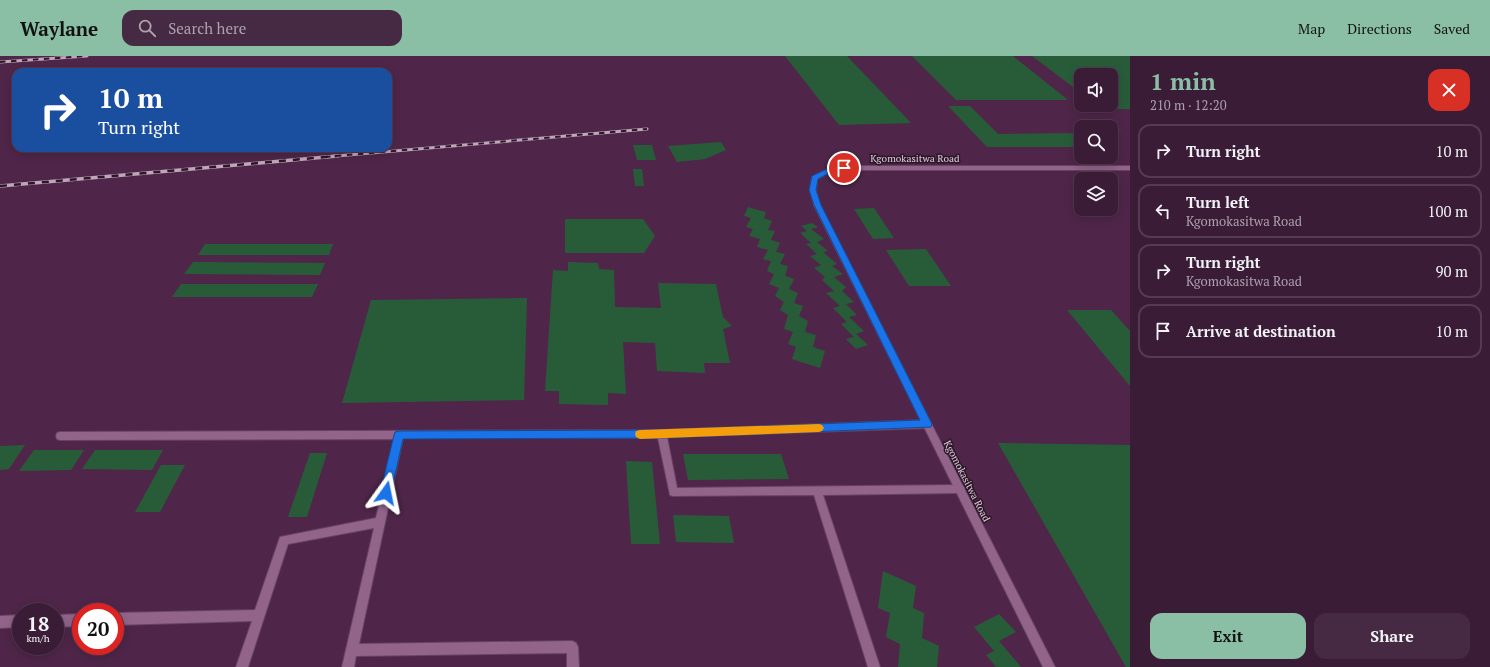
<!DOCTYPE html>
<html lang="en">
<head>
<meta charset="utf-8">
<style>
	:root { --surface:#3b1c37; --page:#462942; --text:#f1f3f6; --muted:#aca1ad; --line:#543a52; --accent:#8abfa5 }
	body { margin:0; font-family:"PT Serif",serif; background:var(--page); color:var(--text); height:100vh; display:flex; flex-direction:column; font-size:15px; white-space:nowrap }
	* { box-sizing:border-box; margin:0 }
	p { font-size:13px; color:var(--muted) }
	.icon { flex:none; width:22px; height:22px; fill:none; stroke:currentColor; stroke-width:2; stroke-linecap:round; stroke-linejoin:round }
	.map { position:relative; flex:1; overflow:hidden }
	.sheet { display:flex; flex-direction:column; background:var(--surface); width:360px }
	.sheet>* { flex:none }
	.hud { position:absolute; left:12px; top:12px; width:380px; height:84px; border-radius:12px; box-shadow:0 2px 10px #0003,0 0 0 1px var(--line); background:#1a4fa0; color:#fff; overflow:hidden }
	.controls { position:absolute; left:1074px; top:12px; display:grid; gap:8px }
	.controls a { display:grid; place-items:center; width:44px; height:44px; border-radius:8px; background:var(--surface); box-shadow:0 2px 10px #0003,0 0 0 1px var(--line); font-size:20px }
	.speed { position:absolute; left:12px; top:547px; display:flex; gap:8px; font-size:20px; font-weight:700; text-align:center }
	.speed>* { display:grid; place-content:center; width:52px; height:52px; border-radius:50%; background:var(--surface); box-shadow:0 2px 10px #0003,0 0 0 1px var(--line); line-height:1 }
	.speed small { font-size:10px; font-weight:400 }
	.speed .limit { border:6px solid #d22; background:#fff; color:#111 }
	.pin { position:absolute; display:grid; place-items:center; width:34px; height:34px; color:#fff; margin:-17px; border:2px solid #fff; border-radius:50%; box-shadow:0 1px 4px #0007 }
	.me { position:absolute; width:44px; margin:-22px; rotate:12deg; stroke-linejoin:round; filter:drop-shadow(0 0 3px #0008) }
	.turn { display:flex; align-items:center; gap:14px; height:84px; padding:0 20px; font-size:18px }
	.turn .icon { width:52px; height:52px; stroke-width:2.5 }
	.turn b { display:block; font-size:28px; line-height:34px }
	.round { display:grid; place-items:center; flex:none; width:42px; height:42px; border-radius:12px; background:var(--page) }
	.head { display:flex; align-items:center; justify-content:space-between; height:68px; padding:0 20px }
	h1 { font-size:24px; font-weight:700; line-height:30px; color:var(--accent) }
	.button { display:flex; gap:8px; margin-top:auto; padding:8px 20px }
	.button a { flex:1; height:46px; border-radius:12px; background:var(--accent); color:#111; font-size:16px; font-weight:700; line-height:46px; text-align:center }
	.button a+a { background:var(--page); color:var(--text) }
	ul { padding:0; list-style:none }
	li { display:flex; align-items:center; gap:12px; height:54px; margin:0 8px 6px; padding:0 12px; border:2px solid var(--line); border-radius:12px }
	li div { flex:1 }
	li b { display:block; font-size:15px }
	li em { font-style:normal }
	header { display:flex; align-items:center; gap:24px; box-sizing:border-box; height:56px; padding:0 20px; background:var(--accent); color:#111 }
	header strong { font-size:19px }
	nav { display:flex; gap:22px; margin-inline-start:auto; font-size:14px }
	.search { width:280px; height:36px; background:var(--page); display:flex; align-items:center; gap:10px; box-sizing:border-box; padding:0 14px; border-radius:12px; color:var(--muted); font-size:15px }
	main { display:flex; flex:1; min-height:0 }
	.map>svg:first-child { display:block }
</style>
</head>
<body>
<header>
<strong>Waylane</strong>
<div class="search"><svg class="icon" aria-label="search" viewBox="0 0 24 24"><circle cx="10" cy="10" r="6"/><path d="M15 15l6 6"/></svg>Search here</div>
<nav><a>Map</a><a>Directions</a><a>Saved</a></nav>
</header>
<main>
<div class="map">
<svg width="1130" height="611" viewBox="0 0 1130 611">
	<rect width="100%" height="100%" fill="#4f2649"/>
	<path fill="#285c39" d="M 785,0 L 847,0 L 911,67 L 839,69 Z
		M 912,0 L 1013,0 L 1068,44 L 956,44 Z
		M 1032,0 L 1130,0 L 1130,53 L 1103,53 L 1097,49 L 1111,49 L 1111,19 L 1081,19 L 1081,37 Z
		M 948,50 L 970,50 L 998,78 L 1081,77 L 1081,91 L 987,91 Z
		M 1108,64 L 1121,74 L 1111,74 L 1111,71 L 1091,71 L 1082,65 Z
		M 721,86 L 726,94 L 705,103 L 677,106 L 668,90 Z
		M 633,89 L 652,89 L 656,104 L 637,104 Z
		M 633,113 L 642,113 L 644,130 L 635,130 Z
		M 748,151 L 766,156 L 764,162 L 772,165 L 768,174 L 775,175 L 771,184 L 780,187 L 776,196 L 785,198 L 780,208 L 788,210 L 785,220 L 794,223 L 789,233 L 798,237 L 794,247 L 803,250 L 799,260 L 808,265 L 805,276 L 816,279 L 813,291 L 825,295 L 820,312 L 792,303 L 796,291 L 788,288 L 793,276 L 784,273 L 788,259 L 780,254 L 784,246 L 775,240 L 779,232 L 769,228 L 774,218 L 767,215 L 771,205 L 763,203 L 768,194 L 757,191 L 760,183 L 749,180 L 753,173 L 746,171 L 751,162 L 744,160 Z
		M 874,152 L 894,182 L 873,183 L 854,153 Z
		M 565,163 L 643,163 L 655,180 L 644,197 L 565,197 Z
		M 812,167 L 818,171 L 811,173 L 824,183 L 817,186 L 828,195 L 823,196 L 837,208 L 832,210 L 843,218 L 834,221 L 846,231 L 842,235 L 854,246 L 846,248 L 857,259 L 849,261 L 864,275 L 856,278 L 868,289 L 856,293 L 846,283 L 854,281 L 841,268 L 847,266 L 833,252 L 840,250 L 826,237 L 834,235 L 822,224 L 825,221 L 814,212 L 821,209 L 810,200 L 817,198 L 806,188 L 811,187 L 800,177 L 807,175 L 801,170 Z
		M 205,188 L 333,188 L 329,199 L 198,199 Z
		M 926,193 L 951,230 L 909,230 L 886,194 Z
		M 193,206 L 325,207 L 320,219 L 184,218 Z
		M 568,206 L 598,207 L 599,213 L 614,214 L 615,251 L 661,252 L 658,227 L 716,228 L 723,261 L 732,270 L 723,273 L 730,307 L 704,307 L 705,317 L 657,315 L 655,287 L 623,286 L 626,338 L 608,337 L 608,349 L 559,348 L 559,335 L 545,335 L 553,214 L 568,215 Z
		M 181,228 L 318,228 L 312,241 L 172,241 Z
		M 527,242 L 524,344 L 342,347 L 371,244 Z
		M 1067,254 L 1111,254 L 1130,275 L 1130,330 Z
		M 998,387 L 1130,389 L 1130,611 L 1126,611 Z
		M 25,389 L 9,413 L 0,414 L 0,390 Z
		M 34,394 L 84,394 L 71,414 L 19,415 Z
		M 95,394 L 163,394 L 152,414 L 82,413 Z
		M 310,397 L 327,397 L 307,461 L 288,461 Z
		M 683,398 L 781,398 L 789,423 L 688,424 Z
		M 626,405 L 652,406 L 660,488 L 631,488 Z
		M 161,409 L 185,409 L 160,456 L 135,456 Z
		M 673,459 L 729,460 L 734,487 L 676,486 Z
		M 883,515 L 916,530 L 913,552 L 924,557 L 922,582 L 939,590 L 937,611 L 898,611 L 900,588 L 886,581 L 890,557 L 878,552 Z
		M 999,558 L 1016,576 L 999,585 L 1021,611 L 996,611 L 986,599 L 994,595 L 974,571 Z"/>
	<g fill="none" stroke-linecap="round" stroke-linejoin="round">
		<defs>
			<path id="lane" d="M 927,364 L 930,366 L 931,368 L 930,370 L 927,372 L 667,381 L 677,432 L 960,429 L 963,430 L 965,433 L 963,436 L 960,437 L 823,439 L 880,611 L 868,611 L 814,439 L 673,440 L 670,439 L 658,382 L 403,382 L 359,588 L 572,585 L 576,587 L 578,591 L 579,611 L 567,611 L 567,597 L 356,600 L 354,611 L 342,611 L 374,472 L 288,488 L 248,611 L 236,611 L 252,565 L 115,569 L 115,557 L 255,554 L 280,481 L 376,462 L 394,383 L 60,384 L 57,383 L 56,380 L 57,377 L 60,376 L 662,374 Z
				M 81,558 L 81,570 L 55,571 L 55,559 Z
				M 21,559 L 21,571 L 0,572 L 0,560 Z"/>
			<path id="street" d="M 845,110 L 1130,110 L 1130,114 L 845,114 L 830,116 L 817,123 L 816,134 L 820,149 L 1055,611 L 1043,611 L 814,149 L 810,134 L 812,121 L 826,114 Z"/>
		</defs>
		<use href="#lane" stroke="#684463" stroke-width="2"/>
		<use href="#street" stroke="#684463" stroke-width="2"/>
		<use href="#lane" fill="#92648a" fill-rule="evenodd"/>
		<use href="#street" fill="#92648a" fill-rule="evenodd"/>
		<defs>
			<path id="rail-far1" d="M 0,6 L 87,0
				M 325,101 L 647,73"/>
			<path id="rail" d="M 0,130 L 337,100"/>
		</defs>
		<use href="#rail-far1" stroke="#c2a5bd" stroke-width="3"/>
		<use href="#rail" stroke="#c2a5bd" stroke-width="3.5"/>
		<use href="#rail-far1" stroke="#2a1827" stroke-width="2" stroke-dasharray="5.5" stroke-linecap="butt"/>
		<use href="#rail" stroke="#2a1827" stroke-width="2.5" stroke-dasharray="7" stroke-linecap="butt"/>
	</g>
	<path fill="#1a73e8" stroke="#114b97" d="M 844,110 L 847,111 L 847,114 L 829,117 L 818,123 L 816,134 L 821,149 L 932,368 L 931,371 L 662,382 L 403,383 L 391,437 L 390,441 L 386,442 L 382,441 L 380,437 L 394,379 L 395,376 L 399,375 L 662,374 L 920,364 L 814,149 L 809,134 L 812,120 L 825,114 Z"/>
	<path fill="#f59e0b" d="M 819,368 L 822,369 L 824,372 L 822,375 L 819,376 L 640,383 L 636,381 L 635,378 L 636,375 L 640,374 Z"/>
	<g text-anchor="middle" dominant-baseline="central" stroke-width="3" stroke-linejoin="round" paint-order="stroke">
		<g font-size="10" fill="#e2c8dd" stroke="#2a1827">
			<text x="915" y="102">Kgomokasitwa Road</text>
			<text transform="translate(967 425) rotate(63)">Kgomokasitwa Road</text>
		</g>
	</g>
</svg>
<div class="controls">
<a><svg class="icon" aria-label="sound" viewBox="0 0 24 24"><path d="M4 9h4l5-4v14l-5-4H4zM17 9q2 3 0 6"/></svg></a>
<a><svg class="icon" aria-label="search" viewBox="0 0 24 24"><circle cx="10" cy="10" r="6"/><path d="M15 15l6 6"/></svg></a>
<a><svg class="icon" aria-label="layers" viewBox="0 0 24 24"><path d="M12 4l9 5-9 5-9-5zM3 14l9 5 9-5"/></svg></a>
</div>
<div class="speed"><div>18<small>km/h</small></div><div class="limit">20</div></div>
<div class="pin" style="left:844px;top:112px;background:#d93025"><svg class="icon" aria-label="arrive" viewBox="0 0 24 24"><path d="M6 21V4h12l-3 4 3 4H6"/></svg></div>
<svg class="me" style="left:386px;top:437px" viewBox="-20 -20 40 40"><path d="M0-17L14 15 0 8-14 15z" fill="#1a73e8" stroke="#fff" stroke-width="4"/></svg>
<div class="hud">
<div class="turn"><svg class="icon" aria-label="right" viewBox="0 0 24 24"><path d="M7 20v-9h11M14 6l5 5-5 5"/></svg><div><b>10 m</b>Turn right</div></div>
</div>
</div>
<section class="sheet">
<div class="head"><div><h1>1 min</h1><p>210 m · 12:20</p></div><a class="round" style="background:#d93025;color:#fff"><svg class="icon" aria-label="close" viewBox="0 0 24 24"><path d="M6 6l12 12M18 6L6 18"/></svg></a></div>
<ul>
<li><svg class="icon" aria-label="right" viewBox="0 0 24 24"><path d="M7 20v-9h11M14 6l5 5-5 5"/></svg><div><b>Turn right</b></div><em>10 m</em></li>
<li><svg class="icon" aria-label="left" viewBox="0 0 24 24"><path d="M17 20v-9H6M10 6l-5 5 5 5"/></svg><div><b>Turn left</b><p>Kgomokasitwa Road</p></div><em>100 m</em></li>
<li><svg class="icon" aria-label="right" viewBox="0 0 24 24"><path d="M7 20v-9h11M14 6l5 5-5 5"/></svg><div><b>Turn right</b><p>Kgomokasitwa Road</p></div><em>90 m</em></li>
<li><svg class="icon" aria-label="arrive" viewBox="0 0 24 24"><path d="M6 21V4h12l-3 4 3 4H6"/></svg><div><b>Arrive at destination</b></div><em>10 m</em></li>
</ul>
<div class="button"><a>Exit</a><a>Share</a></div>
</section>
</main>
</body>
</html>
